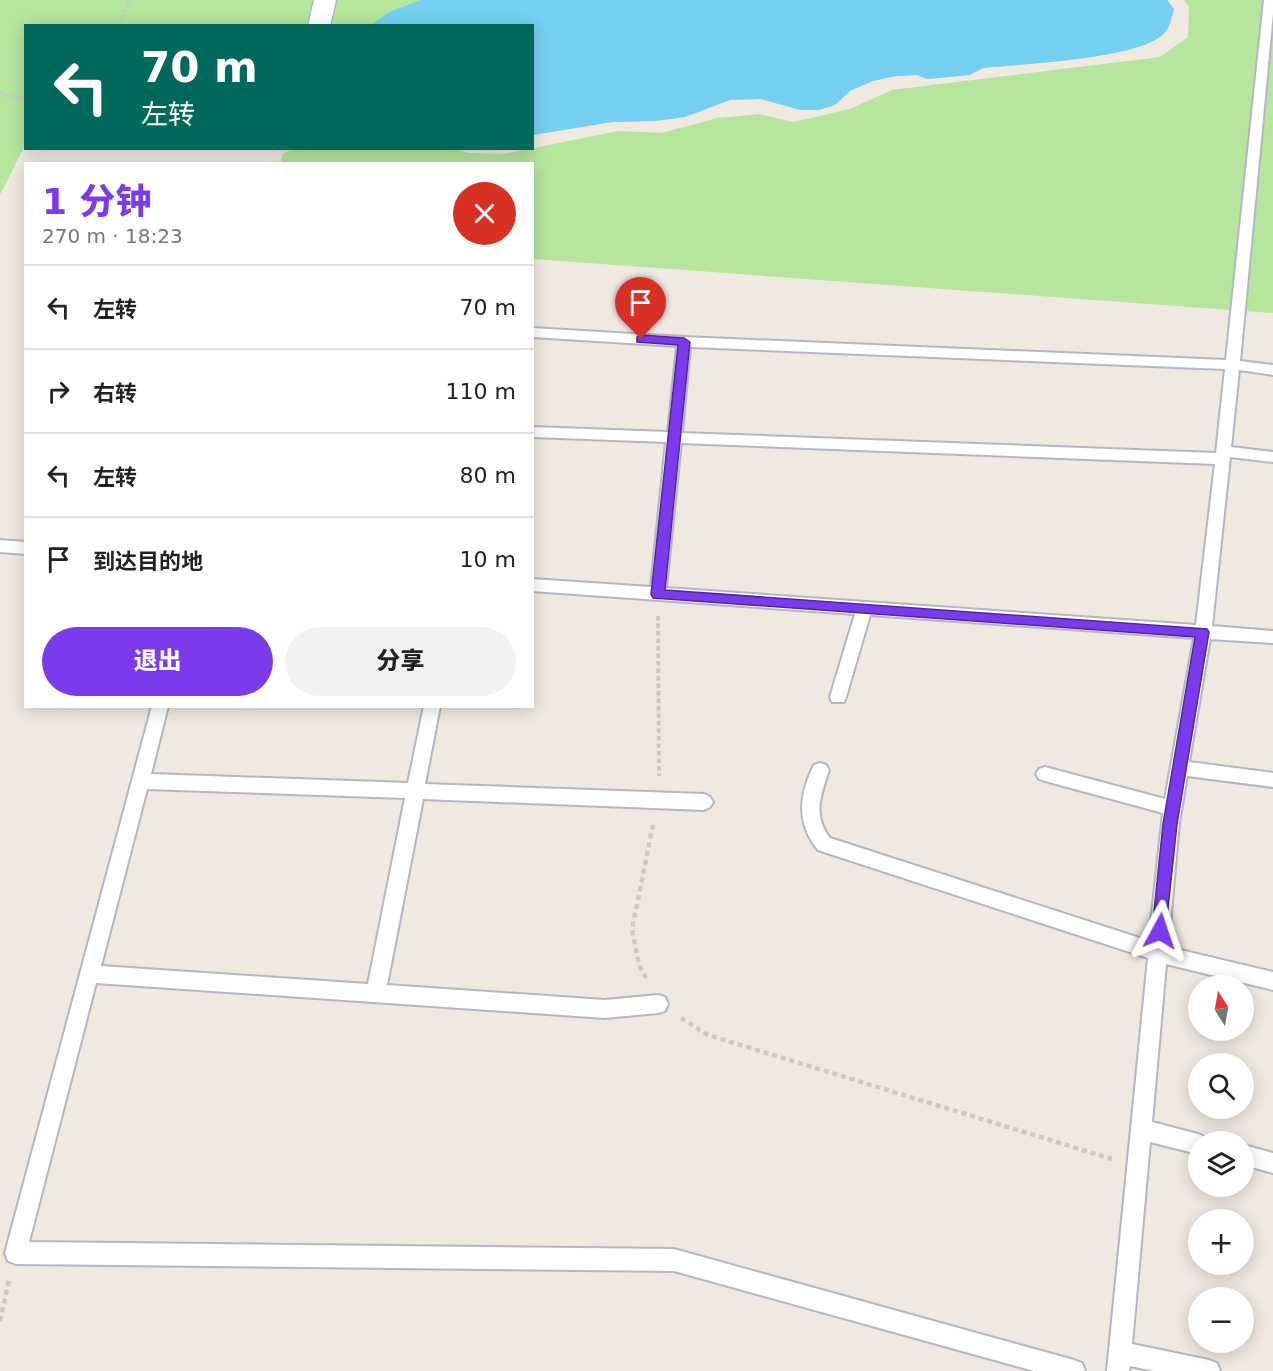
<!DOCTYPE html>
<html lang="zh">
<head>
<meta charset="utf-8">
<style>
	:root { --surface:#fff; --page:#f2f2f2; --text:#222; --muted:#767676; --line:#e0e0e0; --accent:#7c3aed }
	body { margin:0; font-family:"DejaVu Sans","Noto Sans SC",sans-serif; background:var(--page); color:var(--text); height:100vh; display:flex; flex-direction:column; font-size:22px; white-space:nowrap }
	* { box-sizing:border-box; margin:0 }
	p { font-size:20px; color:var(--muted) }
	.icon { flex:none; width:33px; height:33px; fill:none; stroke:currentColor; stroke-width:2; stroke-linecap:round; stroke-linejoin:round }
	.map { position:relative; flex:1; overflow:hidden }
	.sheet { position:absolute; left:24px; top:162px; width:510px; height:546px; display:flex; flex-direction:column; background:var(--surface); border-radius:0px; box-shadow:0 3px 15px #0003 }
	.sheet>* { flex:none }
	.banner { position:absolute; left:24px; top:24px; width:510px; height:126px; border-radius:0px; box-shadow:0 3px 15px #0003; background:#00695c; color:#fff; overflow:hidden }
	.needle { width:39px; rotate:349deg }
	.fabs { position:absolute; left:1188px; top:975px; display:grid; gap:12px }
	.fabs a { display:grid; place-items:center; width:66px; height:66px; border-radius:50%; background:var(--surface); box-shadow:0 3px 15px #0003; font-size:30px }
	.pin { position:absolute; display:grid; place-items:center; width:51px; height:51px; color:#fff; margin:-62px -26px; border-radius:50% 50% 50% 0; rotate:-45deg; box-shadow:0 0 6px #0007 }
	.pin .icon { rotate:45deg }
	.me { position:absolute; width:66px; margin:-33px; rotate:5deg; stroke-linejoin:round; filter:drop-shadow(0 0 4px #0008) }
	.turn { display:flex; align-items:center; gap:21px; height:126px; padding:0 18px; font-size:27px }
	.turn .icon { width:78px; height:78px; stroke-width:2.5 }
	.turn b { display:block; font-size:42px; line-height:51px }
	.round { display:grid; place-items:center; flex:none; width:63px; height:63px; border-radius:32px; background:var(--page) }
	.overview { display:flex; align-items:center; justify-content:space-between; height:102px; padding:0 18px }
	h1 { font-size:36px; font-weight:800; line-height:45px; color:var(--accent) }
	.cta { display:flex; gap:12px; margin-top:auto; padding:12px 18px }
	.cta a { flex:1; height:69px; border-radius:36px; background:var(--accent); color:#fff; font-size:24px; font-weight:800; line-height:69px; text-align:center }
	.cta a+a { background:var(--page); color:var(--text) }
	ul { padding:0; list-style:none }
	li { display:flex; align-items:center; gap:18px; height:84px; padding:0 18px; border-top:2px solid var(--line) }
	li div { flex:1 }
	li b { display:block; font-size:22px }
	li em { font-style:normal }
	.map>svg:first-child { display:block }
</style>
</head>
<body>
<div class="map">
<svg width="1273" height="1371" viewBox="0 0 1273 1371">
	<rect width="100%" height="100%" fill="#efe9e1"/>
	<path fill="#b6e59e" d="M 0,0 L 1167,0 L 1174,9 C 1172,16 1170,26 1166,31 C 1147,59 1019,64 983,68 L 969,75 L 927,79 L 917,75 L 896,76 L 873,81 L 850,90 L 835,105 L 818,110 L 800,110 L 761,99 L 730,100 L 685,117 L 654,121 L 612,122 L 533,135 L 532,26 L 26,26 L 25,145 L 0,195 Z
		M 1184,0 L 1273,0 L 1273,313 L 533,259 L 532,164 L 280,164 L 283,154 L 292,149 L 454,148 L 468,153 L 504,154 L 618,131 L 662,133 L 717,118 L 760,114 L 793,122 L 850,109 L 892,90 L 1160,57 L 1188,37 L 1189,7 Z"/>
	<path fill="#75cff0" d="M 421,0 L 1167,0 L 1174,9 C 1172,16 1170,26 1166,31 C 1147,59 1019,64 983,68 L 969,75 L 927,79 L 917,75 L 896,76 L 873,81 L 850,91 L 835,105 L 818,110 L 800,110 L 761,99 L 730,100 L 685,117 L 654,121 L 612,122 L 533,135 L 532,26 L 371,25 L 389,12 Z"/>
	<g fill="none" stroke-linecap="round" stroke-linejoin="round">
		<defs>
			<path id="lane" d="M 1264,0 L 1273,0 L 1273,13 L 1240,361 L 1273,365 L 1273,375 L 1239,370 L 1231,447 L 1273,452 L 1273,462 L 1230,457 L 1212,626 L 1273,631 L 1273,643 L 1210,639 L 1189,762 L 1273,773 L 1273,787 L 1187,776 L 1179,823 L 1168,947 L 1273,972 L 1273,990 L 1166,964 L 1152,1122 L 1198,1134 L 1205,1137 L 1207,1142 L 1198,1142 L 1198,1154 L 1150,1142 L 1132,1344 L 1209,1360 L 1217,1363 L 1220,1371 L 1154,1371 L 1130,1366 L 1129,1371 L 1107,1371 L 1148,958 L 818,850 C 796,823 799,795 814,765 L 820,763 L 826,765 L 829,770 C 821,795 812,815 830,838 L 1149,941 L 1163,813 L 1045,781 L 1039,779 L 1036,774 L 1039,769 L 1045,767 L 1165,799 L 1194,638 L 870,615 L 846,697 L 844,702 L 832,702 L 830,697 L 855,614 L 532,591 L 532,579 L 651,587 L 666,442 L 532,437 L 532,427 L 668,432 L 677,346 L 532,337 L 532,328 L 684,337 L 1226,360 ZM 690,347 L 1225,369 L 1216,453 L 682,433 ZM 681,443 L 1215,464 L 1196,625 L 666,588 Z
				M 0,540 L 26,542 L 26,554 L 0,552 Z
				M 152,706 L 168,706 L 151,774 L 408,783 L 424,706 L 440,706 L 425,784 L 704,794 L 710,797 L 713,802 L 710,807 L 704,810 L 423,799 L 387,985 L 605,1000 L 658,995 L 665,997 L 668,1004 L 665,1011 L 658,1013 L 605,1018 L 96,983 L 29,1242 L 674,1249 L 1074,1360 L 1082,1363 L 1085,1371 L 1034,1371 L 674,1271 L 16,1264 L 8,1261 L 5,1253 ZM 147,789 L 405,798 L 368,984 L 101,966 Z
				M 1244,1145 L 1273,1153 L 1273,1173 L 1244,1165 Z"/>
			<path id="street" d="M 314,0 L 336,0 L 330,26 L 308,26 Z"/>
		</defs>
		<use href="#lane" stroke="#b4b7c1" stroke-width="4"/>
		<use href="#street" stroke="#b4b7c1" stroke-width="3"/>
		<path stroke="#c9c9c9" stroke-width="3" stroke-dasharray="3 2" stroke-linecap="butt" d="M 118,26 L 129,0
			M 0,93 L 26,99"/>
		<path stroke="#c9c9c9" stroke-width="4" stroke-dasharray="4.5 3" stroke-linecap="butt" d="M 658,616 L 659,776"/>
		<path stroke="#c9c9c9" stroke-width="4.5" stroke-dasharray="5 4" stroke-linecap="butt" d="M 646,978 L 639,965 L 632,929 L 653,825
			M 681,1018 L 708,1035 L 1112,1159
			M 0,1321 L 9,1280"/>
		<use href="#lane" fill="#fff" fill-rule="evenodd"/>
		<use href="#street" fill="#fff" fill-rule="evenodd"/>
	</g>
	<path fill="#7c3aed" stroke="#51269a" stroke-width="1.5" d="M 641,335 L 684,338 L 690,342 L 665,590 L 1207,629 L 1209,632 L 1177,824 L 1165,936 L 1160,938 L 1154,936 L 1152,931 L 1163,824 L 1195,637 L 653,598 L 651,594 L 678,345 L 637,342 L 637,337 Z"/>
</svg>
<div class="fabs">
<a><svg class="needle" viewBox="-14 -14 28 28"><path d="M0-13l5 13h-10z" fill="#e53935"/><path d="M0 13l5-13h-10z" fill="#767676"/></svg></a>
<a><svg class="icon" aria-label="search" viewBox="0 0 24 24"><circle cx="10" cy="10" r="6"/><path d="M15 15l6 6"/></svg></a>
<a><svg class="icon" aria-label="layers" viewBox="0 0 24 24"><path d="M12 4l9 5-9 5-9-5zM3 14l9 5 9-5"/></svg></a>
<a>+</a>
<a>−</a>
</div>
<div class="pin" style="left:641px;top:339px;background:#d93025"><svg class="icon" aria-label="arrive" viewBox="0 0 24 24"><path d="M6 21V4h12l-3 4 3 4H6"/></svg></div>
<svg class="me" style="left:1160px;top:931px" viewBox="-20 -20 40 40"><path d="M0-17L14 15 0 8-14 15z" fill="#7c3aed" stroke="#fff" stroke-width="4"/></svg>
<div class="banner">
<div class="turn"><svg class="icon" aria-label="left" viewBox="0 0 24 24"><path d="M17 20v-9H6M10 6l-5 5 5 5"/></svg><div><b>70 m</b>左转</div></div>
</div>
<section class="sheet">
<div class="overview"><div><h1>1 分钟</h1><p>270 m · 18:23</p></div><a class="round" style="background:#d93025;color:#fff"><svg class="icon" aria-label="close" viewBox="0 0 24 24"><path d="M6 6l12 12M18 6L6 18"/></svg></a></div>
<ul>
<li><svg class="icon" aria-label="left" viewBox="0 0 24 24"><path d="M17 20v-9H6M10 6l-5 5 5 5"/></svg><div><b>左转</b></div><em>70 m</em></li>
<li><svg class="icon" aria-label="right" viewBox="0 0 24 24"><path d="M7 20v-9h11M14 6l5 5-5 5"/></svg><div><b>右转</b></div><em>110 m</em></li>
<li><svg class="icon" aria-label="left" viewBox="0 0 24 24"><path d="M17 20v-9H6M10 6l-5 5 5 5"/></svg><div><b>左转</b></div><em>80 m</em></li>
<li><svg class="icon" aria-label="arrive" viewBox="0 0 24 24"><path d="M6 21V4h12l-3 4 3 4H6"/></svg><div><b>到达目的地</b></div><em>10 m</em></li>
</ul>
<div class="cta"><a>退出</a><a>分享</a></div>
</section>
</div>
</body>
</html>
